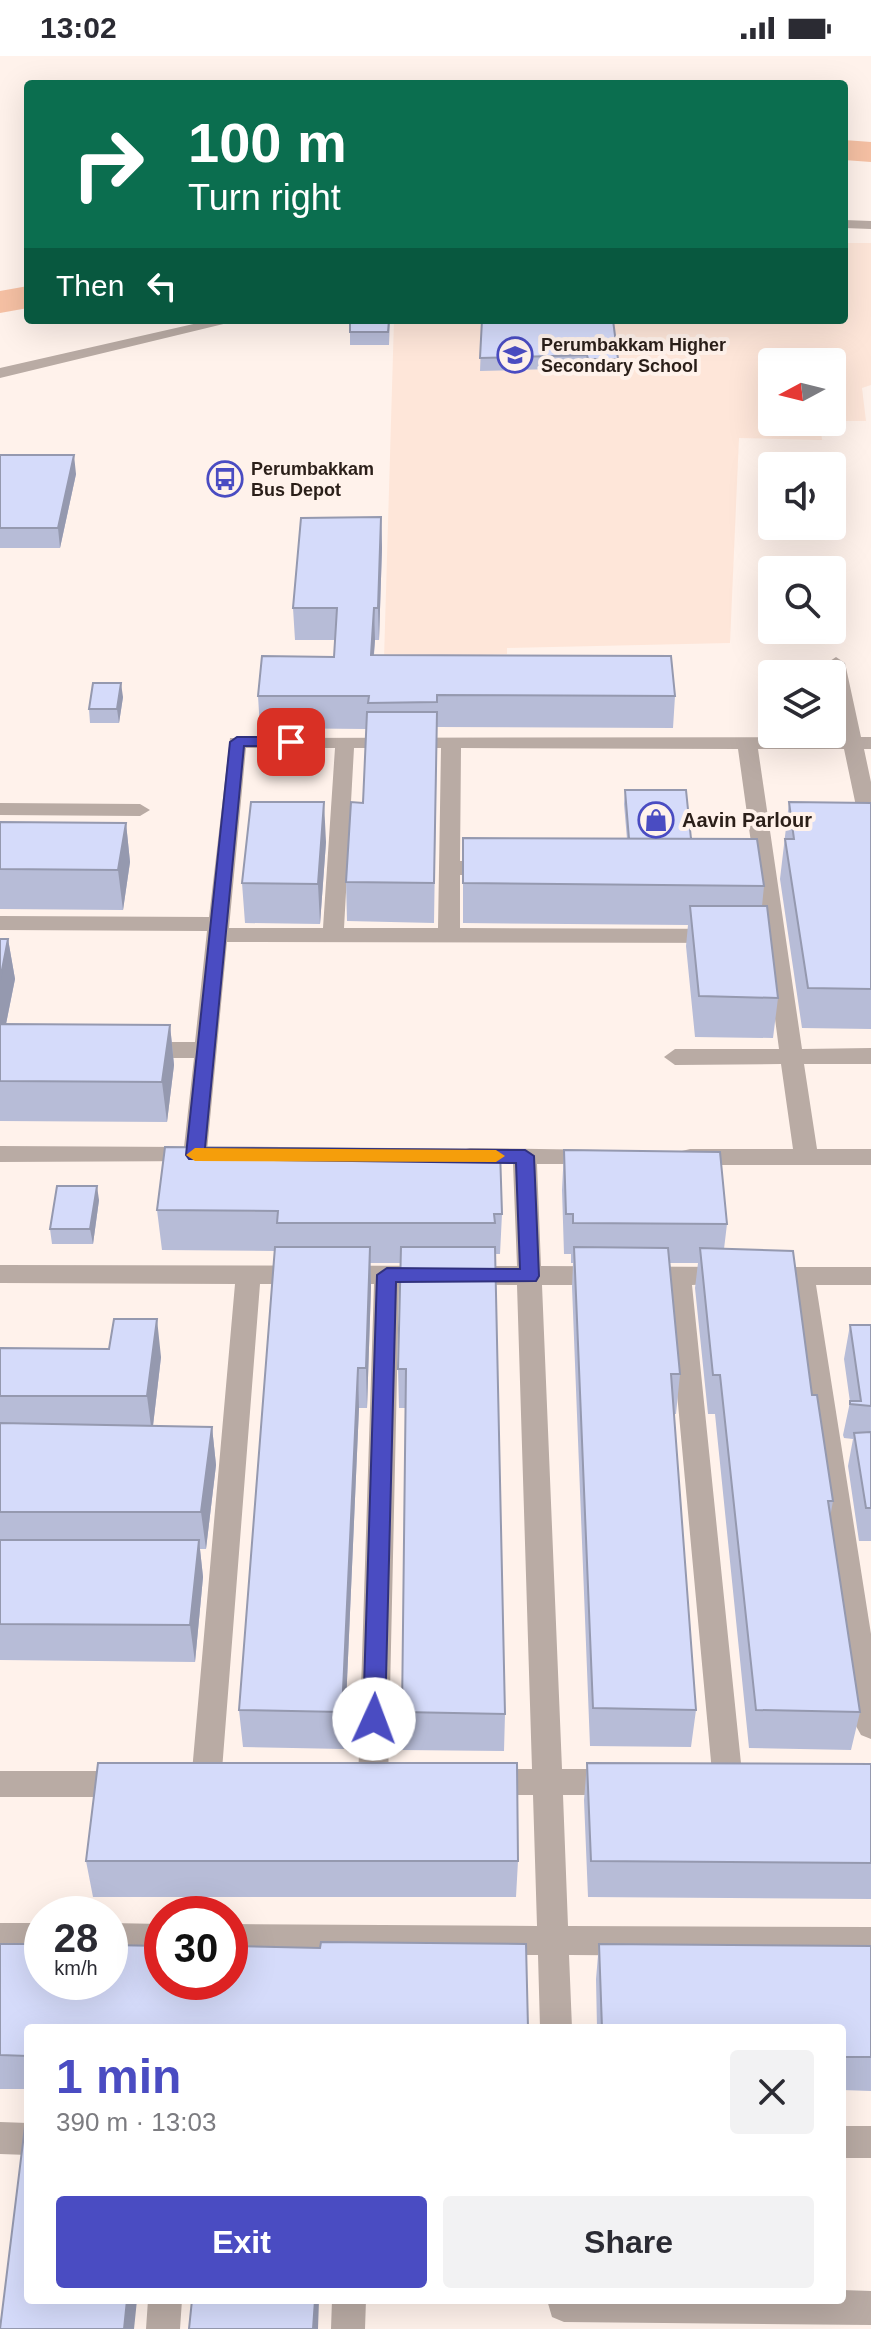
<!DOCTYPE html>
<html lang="en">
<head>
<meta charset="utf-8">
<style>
	:root { --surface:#fff; --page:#f2f2f3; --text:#2b2b33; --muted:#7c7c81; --accent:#4a4cc2 }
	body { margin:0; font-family:Arial,sans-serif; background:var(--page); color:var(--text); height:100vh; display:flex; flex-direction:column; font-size:30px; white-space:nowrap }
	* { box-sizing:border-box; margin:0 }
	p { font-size:26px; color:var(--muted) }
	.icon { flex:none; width:44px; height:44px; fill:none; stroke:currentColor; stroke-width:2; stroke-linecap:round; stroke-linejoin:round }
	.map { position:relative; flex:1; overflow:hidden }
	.side { position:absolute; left:24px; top:1968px; width:822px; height:280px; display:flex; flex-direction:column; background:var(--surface); border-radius:8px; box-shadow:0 8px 32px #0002 }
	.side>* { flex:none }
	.hud { position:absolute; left:24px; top:24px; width:824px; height:244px; border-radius:8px; box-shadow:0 8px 32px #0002; background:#0b6e4f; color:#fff; overflow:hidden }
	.needle { width:52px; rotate:263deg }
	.controls { position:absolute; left:758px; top:292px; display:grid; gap:16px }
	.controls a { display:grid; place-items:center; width:88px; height:88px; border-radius:8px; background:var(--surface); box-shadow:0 8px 32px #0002; font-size:40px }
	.speed { position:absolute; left:24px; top:1840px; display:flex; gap:16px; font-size:40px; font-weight:700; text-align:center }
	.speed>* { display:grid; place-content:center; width:104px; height:104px; border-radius:50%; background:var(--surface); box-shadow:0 8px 32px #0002; line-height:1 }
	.speed small { font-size:20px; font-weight:400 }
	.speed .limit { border:12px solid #d22; background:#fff; color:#111 }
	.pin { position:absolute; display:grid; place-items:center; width:68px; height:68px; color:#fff; margin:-34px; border-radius:16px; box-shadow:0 4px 12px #0006 }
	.me { position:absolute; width:88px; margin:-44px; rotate:2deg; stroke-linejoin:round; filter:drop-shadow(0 0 6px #0008) }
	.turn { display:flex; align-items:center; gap:28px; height:168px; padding:0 32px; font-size:36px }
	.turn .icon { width:104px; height:104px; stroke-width:2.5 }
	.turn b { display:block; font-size:56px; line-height:68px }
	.then { display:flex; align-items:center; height:76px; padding:0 32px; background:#0003; gap:16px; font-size:30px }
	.round { display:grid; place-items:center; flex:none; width:84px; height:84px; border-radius:8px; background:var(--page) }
	.summary { display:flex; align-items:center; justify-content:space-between; height:136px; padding:0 32px }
	h1 { font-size:48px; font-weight:700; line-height:60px; color:var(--accent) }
	.primary-button { display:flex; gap:16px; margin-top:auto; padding:16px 32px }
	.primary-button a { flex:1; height:92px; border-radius:8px; background:var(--accent); color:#fff; font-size:32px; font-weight:700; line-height:92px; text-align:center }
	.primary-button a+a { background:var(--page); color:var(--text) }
	.status { display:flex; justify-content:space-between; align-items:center; height:56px; padding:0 40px; background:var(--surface); direction:ltr }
	.status svg { height:22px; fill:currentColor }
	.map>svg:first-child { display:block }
</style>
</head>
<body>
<div class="status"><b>13:02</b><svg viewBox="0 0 49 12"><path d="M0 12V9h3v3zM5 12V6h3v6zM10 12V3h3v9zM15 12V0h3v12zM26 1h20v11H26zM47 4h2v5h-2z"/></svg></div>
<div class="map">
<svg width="871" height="2273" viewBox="0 0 871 2273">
	<rect width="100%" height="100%" fill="#fff2eb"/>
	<path fill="#fee6d9" d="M 844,187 L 871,187 L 871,329 L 862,332 L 866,365 L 832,365 L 832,306 L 772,306 L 772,366 L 820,366 L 822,384 L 739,382 L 730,587 L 507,592 L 507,598 L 384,603 L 394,264 L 844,264 Z"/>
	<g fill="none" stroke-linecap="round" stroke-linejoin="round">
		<path fill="#f6c1a4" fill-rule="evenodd" d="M 844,84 L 871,86 L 871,106 L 844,104 Z
			M 28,230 L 28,252 L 0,257 L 0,235 Z"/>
		<path fill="#b9aba4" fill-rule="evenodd" d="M 836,601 L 845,607 L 861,681 L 871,681 L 871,693 L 864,693 L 871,726 L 871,780 L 861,774 L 844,693 L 758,693 L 802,993 L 871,992 L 871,1008 L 804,1008 L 817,1093 L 871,1093 L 871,1109 L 690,1109 L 682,1107 L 678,1101 L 682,1095 L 690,1093 L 793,1093 L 781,1008 L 675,1009 L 664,1001 L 675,993 L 779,993 L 765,887 L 227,886 L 207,1095 L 210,1099 L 206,1105 L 0,1106 L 0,1090 L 184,1091 L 194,1002 L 142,1002 L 131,994 L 142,986 L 195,986 L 207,875 L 0,874 L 0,860 L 209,861 L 230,682 L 842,681 L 832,618 L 829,618 L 827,607 ZM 246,692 L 335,692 L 323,872 L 229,872 ZM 354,692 L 441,692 L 438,872 L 344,872 ZM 461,692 L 738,693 L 763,873 L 460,872 L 460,819 L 495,819 L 505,812 L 495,805 L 460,805 Z
			M 0,747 L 140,748 L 150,754 L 140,760 L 0,759 Z
			M 470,1092 L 602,1094 L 606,1100 L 602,1106 L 594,1108 L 537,1108 L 541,1210 L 730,1211 L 739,1213 L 742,1220 L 739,1227 L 692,1229 L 743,1727 L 738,1736 L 728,1740 L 718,1736 L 713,1727 L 667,1229 L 542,1229 L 562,1713 L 617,1713 L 627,1717 L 632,1726 L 627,1735 L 617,1739 L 563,1739 L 568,1870 L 871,1871 L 871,1901 L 569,1899 L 572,1972 L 540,1972 L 538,1899 L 230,1898 L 230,1868 L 537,1870 L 533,1739 L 485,1739 L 475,1735 L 470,1726 L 475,1717 L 485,1713 L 532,1713 L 517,1229 L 399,1228 L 388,1727 L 383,1736 L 373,1740 L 363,1736 L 358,1727 L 374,1228 L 260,1228 L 221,1727 L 216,1736 L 206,1740 L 196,1736 L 191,1727 L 235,1228 L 0,1227 L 0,1209 L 517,1210 L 513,1108 L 462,1106 L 458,1100 L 462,1094 Z
			M 766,1211 L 871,1211 L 871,1229 L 816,1229 L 871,1578 L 871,1683 L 861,1679 L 856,1670 L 791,1229 L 757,1227 L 754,1220 L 757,1213 Z
			M 0,1715 L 129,1715 L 139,1719 L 144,1728 L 139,1737 L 129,1741 L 0,1741 Z
			M 0,1867 L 42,1867 L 42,1897 L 0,1897 Z
			M 110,1867 L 162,1868 L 162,1898 L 110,1897 Z
			M 0,2066 L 28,2067 L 28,2099 L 0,2098 Z
			M 842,2070 L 871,2070 L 871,2102 L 842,2102 Z
			M 842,2234 L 871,2235 L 871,2269 L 564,2266 L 552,2261 L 547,2244 L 842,2244 Z
			M 148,2244 L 182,2244 L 180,2273 L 146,2273 Z
			M 332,2244 L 366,2244 L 365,2273 L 331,2273 Z"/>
		<path fill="#b9aba4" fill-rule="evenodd" d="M 844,164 L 871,165 L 871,173 L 844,172 Z
			M 211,264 L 240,264 L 0,322 L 0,312 Z"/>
	</g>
	<path fill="#b7bcd7" d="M 390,264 L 389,289 L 350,289 L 350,276 Z
		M 482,264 L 618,303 L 617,316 L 587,316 L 587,312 L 480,315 Z
		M 0,399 L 76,418 L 60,492 L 0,492 Z
		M 381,461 L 382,492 L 379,584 L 375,584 L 374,599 L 675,640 L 673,672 L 437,671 L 434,867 L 347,865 L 346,826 L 363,747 L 366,673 L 260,672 L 258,640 L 334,601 L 335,584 L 295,584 L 293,552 Z
		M 123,641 L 119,667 L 90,667 L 89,653 Z
		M 625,734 L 691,783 L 764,830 L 762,850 L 778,942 L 773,982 L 695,981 L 686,890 L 688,869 L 463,867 L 463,782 L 627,783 L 624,748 Z
		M 789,746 L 871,747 L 871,973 L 802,972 L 780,823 Z
		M 0,766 L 126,767 L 130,806 L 123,854 L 0,853 Z
		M 326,786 L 320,868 L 245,867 L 242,827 Z
		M 0,883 L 8,883 L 15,923 L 6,968 L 170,969 L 174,1009 L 167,1066 L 0,1065 Z
		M 564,1094 L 727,1168 L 724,1193 L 812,1339 L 833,1445 L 830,1462 L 860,1656 L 851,1694 L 749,1692 L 715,1358 L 708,1358 L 695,1232 L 698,1207 L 670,1207 L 680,1318 L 676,1358 L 674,1358 L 696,1654 L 691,1691 L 590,1690 L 572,1231 L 573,1207 L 571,1207 L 571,1198 L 564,1198 L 562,1134 Z
		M 99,1144 L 93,1188 L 52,1188 L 50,1173 Z
		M 157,1154 L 502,1158 L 500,1198 L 495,1198 L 505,1658 L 504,1695 L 402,1694 L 402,1656 L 406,1352 L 399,1352 L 398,1313 L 401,1207 L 370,1207 L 371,1231 L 367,1352 L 359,1352 L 344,1693 L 243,1691 L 239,1654 L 275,1195 L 162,1194 Z
		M 850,1269 L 871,1269 L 871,1485 L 859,1485 L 848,1410 L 853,1383 L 844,1382 L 843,1379 L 850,1346 L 844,1303 Z
		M 0,1292 L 161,1301 L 153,1370 L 212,1371 L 216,1409 L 206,1493 L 200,1493 L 203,1521 L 195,1606 L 0,1604 Z
		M 587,1707 L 871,1708 L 871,1843 L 588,1841 L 584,1744 Z
		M 86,1805 L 518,1805 L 516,1841 L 93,1841 Z
		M 0,1888 L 320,1892 L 526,1888 L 28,1972 L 28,2033 L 0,2033 Z
		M 599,1888 L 871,1890 L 871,2035 L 842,2034 L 842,1972 L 597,1972 L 596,1923 Z"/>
	<path fill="#9599af" d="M 74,399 L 76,418 L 60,492 L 58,472 Z
		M 381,461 L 382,492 L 379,584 L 378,552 Z
		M 374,552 L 375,584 L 371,631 L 371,599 Z
		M 121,627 L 123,641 L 119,667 L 117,653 Z
		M 324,746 L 326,786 L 320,868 L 318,828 Z
		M 126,767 L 130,806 L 123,854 L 118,814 Z
		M 8,883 L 15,923 L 3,983 L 0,985 L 0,924 Z
		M 170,969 L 174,1009 L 167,1066 L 162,1026 Z
		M 97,1130 L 99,1144 L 93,1188 L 90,1173 Z
		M 370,1191 L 371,1231 L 367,1352 L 366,1312 Z
		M 157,1263 L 161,1301 L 152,1378 L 147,1340 Z
		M 358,1312 L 359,1352 L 344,1693 L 342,1656 Z
		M 212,1371 L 216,1409 L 206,1493 L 201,1456 Z
		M 199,1484 L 203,1521 L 195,1606 L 190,1569 Z
		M 127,2244 L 137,2244 L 134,2273 L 124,2273 Z
		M 315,2244 L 319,2244 L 318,2273 L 313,2273 Z"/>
	<path fill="#d5dbfa" stroke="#9599af" stroke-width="2" d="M 350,264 L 389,264 L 388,276 L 350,276 Z
		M 482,264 L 613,264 L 618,303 L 588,303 L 587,299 L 480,302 Z
		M 0,399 L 74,399 L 58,472 L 0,472 Z
		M 381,461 L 378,552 L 374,552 L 371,599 L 671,600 L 675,640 L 437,639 L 437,646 L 368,647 L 369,640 L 258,640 L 262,600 L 334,601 L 337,552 L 293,552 L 301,462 Z
		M 93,627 L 121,627 L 117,653 L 89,653 Z
		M 367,656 L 437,656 L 434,827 L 346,826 L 351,746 L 363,747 Z
		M 625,734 L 686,734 L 691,783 L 629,783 Z
		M 251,746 L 324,746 L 318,828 L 242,827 Z
		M 789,746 L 871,747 L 871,933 L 808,932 L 785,783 L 794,783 Z
		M 0,766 L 126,767 L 118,814 L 0,813 Z
		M 463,782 L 757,783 L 764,830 L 463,827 Z
		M 690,850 L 767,850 L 778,942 L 699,940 Z
		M 0,883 L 8,883 L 0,924 Z
		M 0,968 L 170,969 L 162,1026 L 0,1025 Z
		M 165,1091 L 500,1094 L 502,1158 L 494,1158 L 495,1167 L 277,1167 L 278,1155 L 157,1154 Z
		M 564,1094 L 720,1096 L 727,1168 L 573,1167 L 573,1158 L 566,1158 Z
		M 57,1130 L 97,1130 L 90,1173 L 50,1173 Z
		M 275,1191 L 370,1191 L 366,1312 L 358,1312 L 342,1656 L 239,1654 Z
		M 401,1191 L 495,1191 L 505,1658 L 402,1656 L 406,1313 L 398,1313 Z
		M 574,1191 L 668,1192 L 680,1318 L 671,1318 L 696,1654 L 593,1652 Z
		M 700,1192 L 793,1195 L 812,1339 L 817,1339 L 833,1445 L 828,1445 L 860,1656 L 756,1654 L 720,1319 L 713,1319 Z
		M 114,1263 L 157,1263 L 147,1340 L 0,1340 L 0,1292 L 109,1293 Z
		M 850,1269 L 871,1269 L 871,1350 L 850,1348 L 850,1345 L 861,1345 Z
		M 0,1367 L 212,1371 L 201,1456 L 0,1456 Z
		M 871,1376 L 871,1452 L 866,1452 L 854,1377 Z
		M 0,1484 L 199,1484 L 190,1569 L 0,1568 Z
		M 98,1707 L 517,1707 L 518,1805 L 86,1805 Z
		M 587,1707 L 871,1708 L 871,1807 L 591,1805 Z
		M 321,1886 L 526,1888 L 528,1972 L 28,1972 L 28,2000 L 0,1999 L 0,1888 L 42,1888 L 42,1926 L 110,1926 L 110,1889 L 162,1890 L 162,1926 L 230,1926 L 230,1890 L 320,1892 Z
		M 599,1888 L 871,1890 L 871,2001 L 842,2001 L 842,1972 L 602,1972 Z
		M 25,2070 L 28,2070 L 28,2244 L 127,2244 L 124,2273 L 0,2273 Z
		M 192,2244 L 315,2244 L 313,2273 L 189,2273 Z"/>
	<path fill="#4a4cc2" stroke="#30317e" stroke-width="2" d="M 237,681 L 291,681 L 299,686 L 291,690 L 244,690 L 205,1092 L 525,1094 L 534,1100 L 539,1220 L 536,1225 L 396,1226 L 385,1663 L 382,1670 L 374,1673 L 367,1670 L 363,1663 L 377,1219 L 387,1212 L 520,1213 L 516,1107 L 189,1103 L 186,1099 L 230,686 Z"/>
	<path fill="#f59e0b" d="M 195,1092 L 496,1094 L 505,1100 L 496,1106 L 195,1105 L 186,1099 Z"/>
	<defs>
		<symbol id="school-ring" viewBox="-11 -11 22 22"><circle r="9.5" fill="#fff2eb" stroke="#4a4cc2" stroke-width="1.5"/><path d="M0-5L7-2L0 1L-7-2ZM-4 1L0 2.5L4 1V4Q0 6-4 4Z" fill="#4a4cc2"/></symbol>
		<symbol id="bus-ring" viewBox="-11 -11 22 22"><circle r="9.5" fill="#fff2eb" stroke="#4a4cc2" stroke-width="1.5"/><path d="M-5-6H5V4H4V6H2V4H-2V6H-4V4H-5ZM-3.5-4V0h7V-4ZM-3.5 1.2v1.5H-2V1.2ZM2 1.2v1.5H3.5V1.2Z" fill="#4a4cc2"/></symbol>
		<symbol id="shop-ring" viewBox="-11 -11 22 22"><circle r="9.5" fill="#fff2eb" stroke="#4a4cc2" stroke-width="1.5"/><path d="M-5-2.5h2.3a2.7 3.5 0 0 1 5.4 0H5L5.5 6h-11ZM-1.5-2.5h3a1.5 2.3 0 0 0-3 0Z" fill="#4a4cc2"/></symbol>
	</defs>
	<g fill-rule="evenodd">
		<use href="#school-ring" x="495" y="279" width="40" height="40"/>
		<use href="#bus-ring" x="205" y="403" width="40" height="40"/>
		<use href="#shop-ring" x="636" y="744" width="40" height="40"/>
	</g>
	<g text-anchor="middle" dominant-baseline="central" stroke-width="8" stroke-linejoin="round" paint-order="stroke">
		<g font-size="18" font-weight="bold" fill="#2b1f19" stroke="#fff2eb" text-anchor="start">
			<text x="541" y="289">Perumbakkam Higher<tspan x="541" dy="21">Secondary School</tspan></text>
			<text x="251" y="413">Perumbakkam<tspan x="251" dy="21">Bus Depot</tspan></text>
		</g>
		<g font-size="20" font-weight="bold" fill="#2b1f19" stroke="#fff2eb" text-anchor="start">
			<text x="682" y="764">Aavin Parlour</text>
		</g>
	</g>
</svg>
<div class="controls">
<a><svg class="needle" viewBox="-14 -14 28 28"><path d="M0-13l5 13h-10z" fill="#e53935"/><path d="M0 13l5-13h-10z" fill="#7c7c81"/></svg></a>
<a><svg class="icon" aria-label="sound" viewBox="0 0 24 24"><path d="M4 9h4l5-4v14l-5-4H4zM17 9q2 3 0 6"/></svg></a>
<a><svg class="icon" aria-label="search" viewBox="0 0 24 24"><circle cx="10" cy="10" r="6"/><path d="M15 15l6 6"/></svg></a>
<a><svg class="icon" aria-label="layers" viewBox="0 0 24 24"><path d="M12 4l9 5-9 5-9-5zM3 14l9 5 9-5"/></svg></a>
</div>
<div class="speed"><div>28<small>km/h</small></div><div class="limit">30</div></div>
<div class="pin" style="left:291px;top:686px;background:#d93025"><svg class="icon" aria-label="arrive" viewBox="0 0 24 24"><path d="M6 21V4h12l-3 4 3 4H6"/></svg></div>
<svg class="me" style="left:374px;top:1663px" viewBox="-20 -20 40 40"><circle r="19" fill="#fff"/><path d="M0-13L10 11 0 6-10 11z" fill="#4a4cc2"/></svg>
<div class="hud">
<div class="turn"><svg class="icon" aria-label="right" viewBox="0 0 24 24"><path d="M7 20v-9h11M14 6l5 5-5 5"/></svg><div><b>100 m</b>Turn right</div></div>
<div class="then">Then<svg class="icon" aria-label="left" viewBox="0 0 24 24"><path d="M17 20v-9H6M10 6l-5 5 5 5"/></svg></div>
</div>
<section class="side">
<div class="summary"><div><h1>1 min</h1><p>390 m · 13:03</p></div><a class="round"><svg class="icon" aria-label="close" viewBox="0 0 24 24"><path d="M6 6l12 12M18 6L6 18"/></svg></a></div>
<div class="primary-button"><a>Exit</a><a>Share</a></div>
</section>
</div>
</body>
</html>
